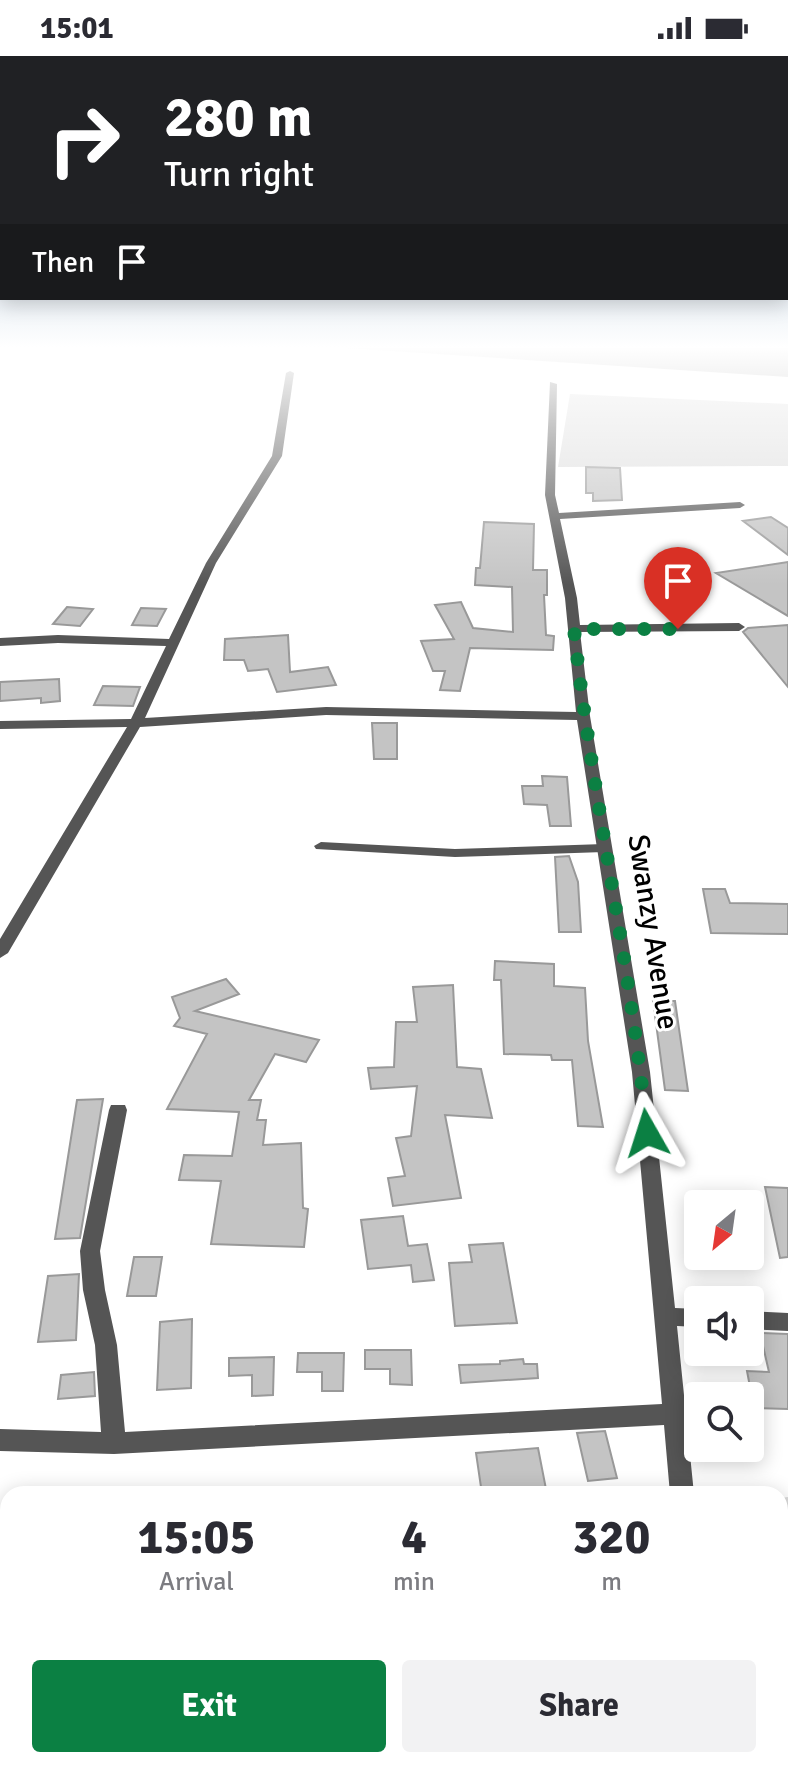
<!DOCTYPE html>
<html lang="en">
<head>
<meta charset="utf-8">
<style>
	:root { --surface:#fff; --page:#f2f2f3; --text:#2b2b33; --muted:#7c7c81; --accent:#0b8043 }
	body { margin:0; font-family:Signika,sans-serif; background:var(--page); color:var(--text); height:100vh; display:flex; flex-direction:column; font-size:30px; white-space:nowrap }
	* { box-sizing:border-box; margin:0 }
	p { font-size:26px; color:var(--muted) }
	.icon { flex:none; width:44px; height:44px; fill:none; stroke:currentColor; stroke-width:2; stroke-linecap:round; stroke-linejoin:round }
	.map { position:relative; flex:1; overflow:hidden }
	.details { position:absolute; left:0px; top:1430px; width:788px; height:282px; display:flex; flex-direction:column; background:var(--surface); border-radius:24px 24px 0 0; box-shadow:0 4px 20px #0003 }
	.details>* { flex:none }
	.guide { position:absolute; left:0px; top:0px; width:788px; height:244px; box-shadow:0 4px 20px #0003; background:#202124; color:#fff; overflow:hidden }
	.needle { width:52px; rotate:209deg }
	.controls { position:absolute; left:684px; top:1134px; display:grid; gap:16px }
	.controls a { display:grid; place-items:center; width:80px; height:80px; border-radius:8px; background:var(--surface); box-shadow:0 4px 20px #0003; font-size:40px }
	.pin { position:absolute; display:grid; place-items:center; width:68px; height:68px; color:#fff; margin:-82px -34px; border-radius:50% 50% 50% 0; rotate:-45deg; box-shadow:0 0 8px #0007 }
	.pin .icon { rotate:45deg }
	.me { position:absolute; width:88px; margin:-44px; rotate:354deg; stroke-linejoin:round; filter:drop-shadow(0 0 6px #0008) }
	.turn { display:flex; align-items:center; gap:28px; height:168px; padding:0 32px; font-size:36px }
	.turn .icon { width:104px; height:104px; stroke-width:2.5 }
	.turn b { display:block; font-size:56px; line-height:68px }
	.then { display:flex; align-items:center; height:76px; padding:0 32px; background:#0003; gap:16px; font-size:30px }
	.eta { display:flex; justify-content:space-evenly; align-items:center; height:136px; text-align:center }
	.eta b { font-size:48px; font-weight:800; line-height:56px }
	.action { display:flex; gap:16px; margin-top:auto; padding:16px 32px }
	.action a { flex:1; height:92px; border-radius:8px; background:var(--accent); color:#fff; font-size:32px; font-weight:800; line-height:92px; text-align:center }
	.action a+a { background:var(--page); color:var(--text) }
	.status { display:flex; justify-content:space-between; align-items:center; height:56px; padding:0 40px; background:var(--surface); direction:ltr }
	.status svg { height:22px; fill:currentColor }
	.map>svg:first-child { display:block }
</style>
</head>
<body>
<div class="status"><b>15:01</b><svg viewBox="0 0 49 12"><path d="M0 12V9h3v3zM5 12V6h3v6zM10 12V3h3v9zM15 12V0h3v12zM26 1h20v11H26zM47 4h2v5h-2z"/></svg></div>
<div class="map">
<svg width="788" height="1711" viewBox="0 0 788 1711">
	<rect width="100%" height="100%" fill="#fff"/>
	<path fill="#dcdcdc" d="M 570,338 L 788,348 L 788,410 L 558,411 Z
		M 788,1441 L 788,1711 L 768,1711 L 767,1704 L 780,1704 L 780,1442 Z"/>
	<path fill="#a3a3a3" d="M 300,289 L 788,289 L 788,321 Z"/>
	<path fill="#c4c4c4" stroke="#999" stroke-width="2" d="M 586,411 L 620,412 L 622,444 L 593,445 L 593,437 L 586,437 Z
		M 771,461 L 788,472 L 788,499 L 743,465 Z
		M 484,466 L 534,468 L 533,514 L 547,514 L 547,539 L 544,539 L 546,579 L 554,580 L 553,594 L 470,592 L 460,635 L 440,634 L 445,615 L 433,615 L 421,585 L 454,583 L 435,549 L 461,546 L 473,572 L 513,576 L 512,531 L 475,529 L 476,512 L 480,512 Z
		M 788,506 L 788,560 L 716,517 Z
		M 67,551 L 93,553 L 80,570 L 53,568 Z
		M 141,552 L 166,553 L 157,570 L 132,569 Z
		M 788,569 L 788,631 L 743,576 L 748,572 Z
		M 288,579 L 290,616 L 328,611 L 336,629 L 277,636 L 268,613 L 248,615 L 244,604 L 224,604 L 225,583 Z
		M 59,623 L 60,645 L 41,647 L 41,642 L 0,645 L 0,626 Z
		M 103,630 L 140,631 L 133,650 L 94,649 Z
		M 372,667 L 397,667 L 397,703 L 374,703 Z
		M 542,720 L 567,721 L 571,770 L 550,770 L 547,749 L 524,748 L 522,730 L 543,730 Z
		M 569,800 L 578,826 L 581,876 L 559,876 L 555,801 Z
		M 703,833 L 725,833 L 730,847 L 788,848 L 788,878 L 711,877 Z
		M 495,905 L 554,908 L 554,930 L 585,932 L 588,985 L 603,1071 L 578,1070 L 572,1004 L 552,1004 L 551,999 L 504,998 L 501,924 L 494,924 Z
		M 226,923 L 239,938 L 195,955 L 319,984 L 306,1006 L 275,998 L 249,1044 L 261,1044 L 257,1064 L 266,1064 L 263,1089 L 301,1087 L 303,1152 L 308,1153 L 304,1191 L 211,1188 L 221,1125 L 179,1124 L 184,1099 L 232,1100 L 239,1056 L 167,1053 L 207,978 L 174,970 L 180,962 L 172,941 Z
		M 453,929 L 457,1011 L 481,1013 L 492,1062 L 445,1059 L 461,1142 L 393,1150 L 388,1122 L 405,1120 L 396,1082 L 411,1080 L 417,1030 L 371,1033 L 368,1012 L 394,1011 L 396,966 L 417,966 L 413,931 Z
		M 653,945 L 675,945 L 688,1035 L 665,1034 Z
		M 103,1043 L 80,1182 L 55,1183 L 77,1044 Z
		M 765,1131 L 788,1132 L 788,1201 L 780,1202 Z
		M 403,1160 L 408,1190 L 427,1188 L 434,1224 L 413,1226 L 411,1209 L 368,1213 L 361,1164 Z
		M 503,1187 L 517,1267 L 455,1270 L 449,1207 L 472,1206 L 469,1189 Z
		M 134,1201 L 162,1201 L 156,1240 L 127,1240 Z
		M 79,1218 L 76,1284 L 38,1286 L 48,1220 Z
		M 192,1263 L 191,1332 L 157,1334 L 160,1266 Z
		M 760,1277 L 788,1278 L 788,1353 L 754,1352 L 747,1315 L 769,1316 Z
		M 365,1294 L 411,1294 L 412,1329 L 390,1328 L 390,1313 L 365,1313 Z
		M 298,1297 L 344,1297 L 343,1335 L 322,1335 L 322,1316 L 297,1316 Z
		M 274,1301 L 273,1339 L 252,1340 L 252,1319 L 229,1320 L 229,1302 Z
		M 523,1303 L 524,1308 L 537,1308 L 538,1322 L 461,1327 L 459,1309 L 500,1308 L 500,1305 Z
		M 94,1316 L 95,1340 L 58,1343 L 61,1319 Z
		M 605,1375 L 617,1422 L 588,1425 L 577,1377 Z
		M 538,1392 L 546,1433 L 482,1438 L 476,1397 Z"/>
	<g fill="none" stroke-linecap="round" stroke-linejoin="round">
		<path fill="#555" fill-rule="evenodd" d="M 321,786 L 455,793 L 604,788 L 611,792 L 604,796 L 455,801 L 316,793 L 314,790 Z"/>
		<path fill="#555" fill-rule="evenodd" d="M 290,315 L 294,317 L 282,400 L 216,507 L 145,662 L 326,651 L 576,656 L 565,542 L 545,439 L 550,326 L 557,328 L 555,439 L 559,457 L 740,446 L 745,449 L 740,452 L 560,463 L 577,542 L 580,569 L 739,567 L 745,571 L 739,575 L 580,576 L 590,660 L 650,1016 L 675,1252 L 698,1253 L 698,1271 L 677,1270 L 694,1438 L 670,1438 L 664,1369 L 114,1398 L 0,1395 L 0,1373 L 101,1376 L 95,1289 L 83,1234 L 80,1195 L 109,1054 L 111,1049 L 125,1049 L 127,1054 L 100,1195 L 105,1234 L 117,1289 L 125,1376 L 662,1348 L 632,1016 L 577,664 L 326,659 L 140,671 L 8,897 L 0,902 L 0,883 L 127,671 L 0,673 L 0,665 L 131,663 L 166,590 L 58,587 L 0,590 L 0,582 L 58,579 L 169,583 L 206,507 L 272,400 L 286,317 Z
			M 750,1255 L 788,1257 L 788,1275 L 750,1273 Z
			M 691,1704 L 719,1704 L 720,1711 L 692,1711 Z"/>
	</g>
	<linearGradient id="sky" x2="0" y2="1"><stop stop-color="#8cadcc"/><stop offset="0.55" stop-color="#fff"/><stop offset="1" stop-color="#fff" stop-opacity="0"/></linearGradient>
	<rect width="788" height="529" fill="url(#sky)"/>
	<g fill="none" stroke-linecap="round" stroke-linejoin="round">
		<path stroke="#0b8043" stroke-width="14" stroke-dasharray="0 25.2" d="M 647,1077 C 631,908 592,742 574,573 L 678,573"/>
	</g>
	<g text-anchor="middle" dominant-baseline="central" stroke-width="6" stroke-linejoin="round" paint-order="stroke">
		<g font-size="30" fill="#000" stroke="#fff">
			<text transform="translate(653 876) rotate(81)">Swanzy Avenue</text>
		</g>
	</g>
</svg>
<div class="controls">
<a><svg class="needle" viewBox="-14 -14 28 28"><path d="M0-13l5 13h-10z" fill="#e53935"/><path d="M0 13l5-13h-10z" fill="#7c7c81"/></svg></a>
<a><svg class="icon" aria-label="sound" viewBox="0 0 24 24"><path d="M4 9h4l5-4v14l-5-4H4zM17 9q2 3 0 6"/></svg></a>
<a><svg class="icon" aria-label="search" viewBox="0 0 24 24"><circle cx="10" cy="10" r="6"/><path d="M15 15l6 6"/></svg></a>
</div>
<div class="pin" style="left:678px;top:573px;background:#d93025"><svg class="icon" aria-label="arrive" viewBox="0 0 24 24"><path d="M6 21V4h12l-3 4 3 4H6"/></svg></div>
<svg class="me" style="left:647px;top:1077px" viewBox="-20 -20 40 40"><path d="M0-17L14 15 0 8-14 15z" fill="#0b8043" stroke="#fff" stroke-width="4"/></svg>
<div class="guide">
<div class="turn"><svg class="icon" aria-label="right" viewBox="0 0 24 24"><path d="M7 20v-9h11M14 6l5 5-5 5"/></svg><div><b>280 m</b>Turn right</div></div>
<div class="then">Then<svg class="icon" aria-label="arrive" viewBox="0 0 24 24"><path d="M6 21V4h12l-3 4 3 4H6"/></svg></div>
</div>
<section class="details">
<div class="eta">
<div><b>15:05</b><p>Arrival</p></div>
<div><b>4</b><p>min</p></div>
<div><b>320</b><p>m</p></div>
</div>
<div class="action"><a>Exit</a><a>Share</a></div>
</section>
</div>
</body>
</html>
